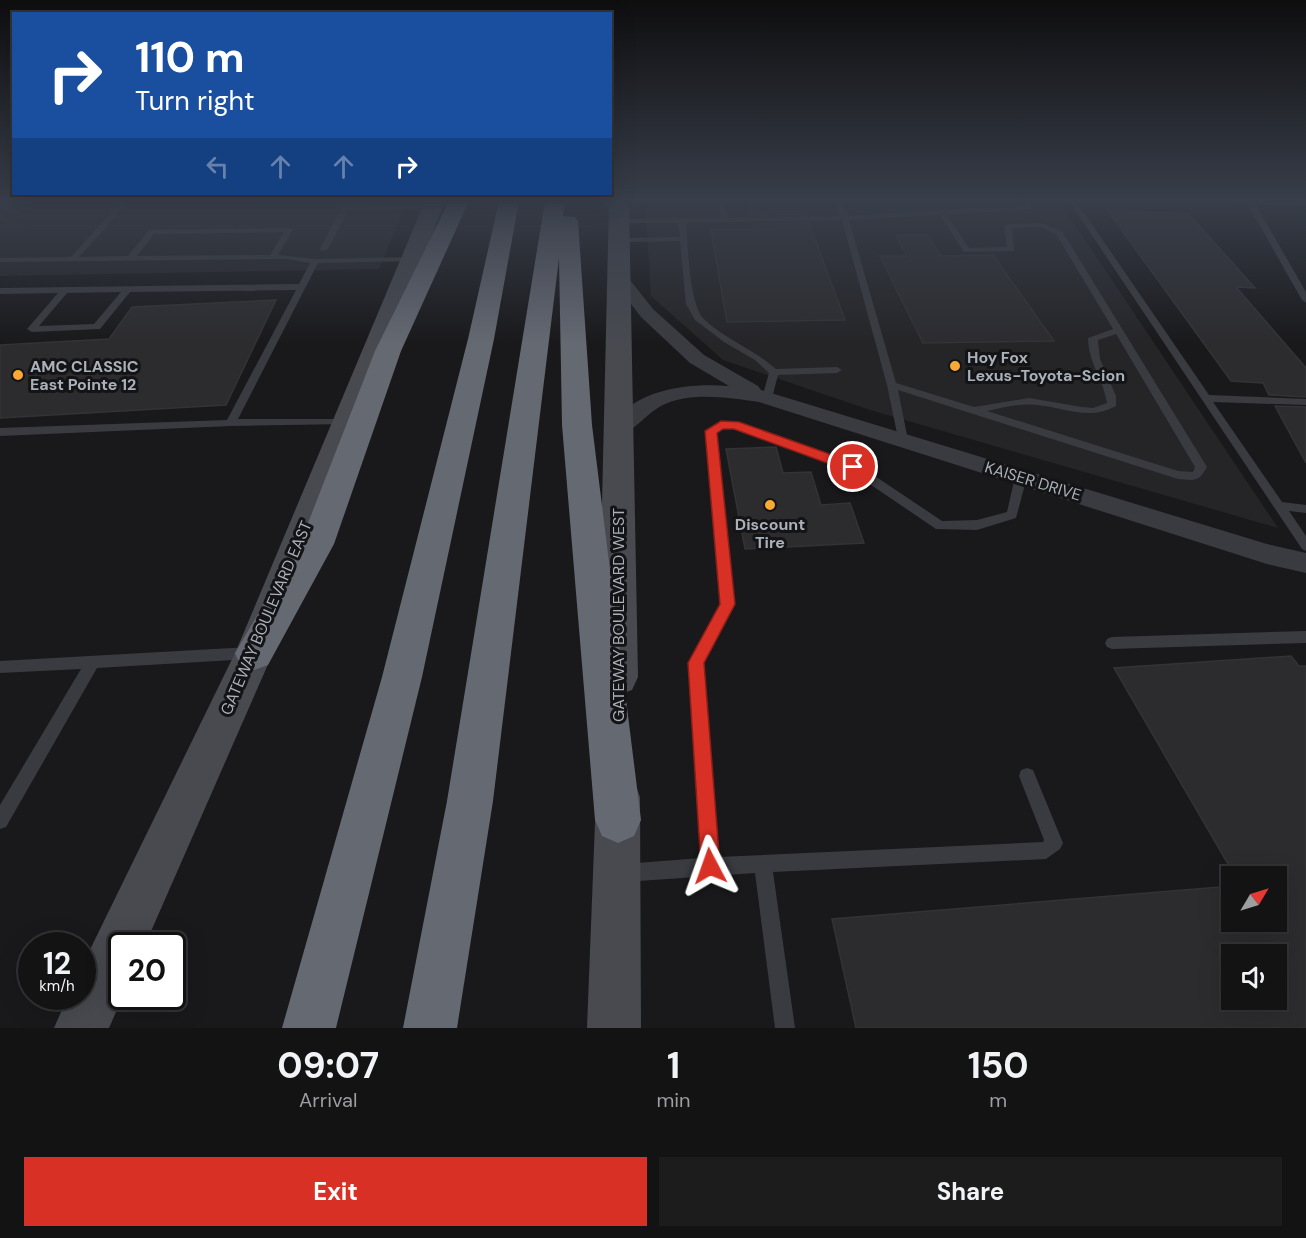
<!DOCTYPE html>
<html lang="en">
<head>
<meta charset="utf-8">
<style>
	:root { --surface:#131314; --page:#1c1c1d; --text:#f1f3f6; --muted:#9d9ea0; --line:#323234; --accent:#d93025 }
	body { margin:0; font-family:"DM Sans",sans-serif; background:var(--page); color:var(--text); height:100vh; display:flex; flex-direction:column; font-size:22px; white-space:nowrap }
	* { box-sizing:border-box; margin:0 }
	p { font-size:20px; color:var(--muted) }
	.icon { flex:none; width:33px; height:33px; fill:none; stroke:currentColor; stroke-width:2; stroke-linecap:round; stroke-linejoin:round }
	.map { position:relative; height:1028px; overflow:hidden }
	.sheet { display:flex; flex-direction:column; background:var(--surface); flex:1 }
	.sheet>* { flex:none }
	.top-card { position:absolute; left:12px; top:12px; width:600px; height:183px; border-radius:0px; box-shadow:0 6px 24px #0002,0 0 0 2px var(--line); background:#1a4fa0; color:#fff; overflow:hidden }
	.needle { width:39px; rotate:52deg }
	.fabs { position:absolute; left:1221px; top:866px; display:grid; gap:12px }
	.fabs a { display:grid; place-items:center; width:66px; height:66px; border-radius:0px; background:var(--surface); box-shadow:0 6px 24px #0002,0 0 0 2px var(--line); font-size:30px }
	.speed { position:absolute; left:18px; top:932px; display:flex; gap:12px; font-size:30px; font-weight:700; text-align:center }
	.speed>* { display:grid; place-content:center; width:78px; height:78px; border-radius:50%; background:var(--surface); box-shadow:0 6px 24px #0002,0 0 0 2px var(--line); line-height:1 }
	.speed small { font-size:15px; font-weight:400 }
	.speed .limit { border:3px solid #111; border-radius:9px; background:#fff; color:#111 }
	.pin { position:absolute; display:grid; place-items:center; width:51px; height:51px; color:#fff; margin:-26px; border:3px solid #fff; border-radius:50%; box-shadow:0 2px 6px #0007 }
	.me { position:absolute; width:66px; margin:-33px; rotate:356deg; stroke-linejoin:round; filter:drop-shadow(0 0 4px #0008) }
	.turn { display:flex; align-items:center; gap:21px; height:126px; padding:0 24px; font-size:27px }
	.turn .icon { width:78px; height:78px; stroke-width:2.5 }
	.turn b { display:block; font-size:42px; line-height:51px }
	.lanes { display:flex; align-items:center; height:57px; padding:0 24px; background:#0003; justify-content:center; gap:30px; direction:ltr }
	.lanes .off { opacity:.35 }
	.eta { display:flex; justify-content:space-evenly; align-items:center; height:102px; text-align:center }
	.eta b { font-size:36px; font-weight:700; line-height:42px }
	.cta { display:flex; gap:12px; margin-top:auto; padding:12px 24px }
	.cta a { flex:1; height:69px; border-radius:0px; background:var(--accent); color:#fff; font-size:24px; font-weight:700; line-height:69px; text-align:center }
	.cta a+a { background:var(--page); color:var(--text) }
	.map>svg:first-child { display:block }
</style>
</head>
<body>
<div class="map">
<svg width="1306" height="1028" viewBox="0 0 1306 1028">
	<rect width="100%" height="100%" fill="#19191b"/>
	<path fill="#252528" d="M 0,201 L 407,201 L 379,269 L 0,276 Z
		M 645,201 L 1059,201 L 1278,528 L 870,410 L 723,360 L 651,296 Z"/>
	<path fill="#2c2c2f" stroke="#333337" stroke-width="1.5" fill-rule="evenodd" d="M 747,201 L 801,201 L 805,214 L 750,215 Z
		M 1107,210 L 1189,214 L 1255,288 L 1236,287 L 1306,368 L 1306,397 L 1269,395 L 1263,383 L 1231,381 Z
		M 809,223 L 845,320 L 727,322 L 711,230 L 754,230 L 753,224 Z
		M 896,235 L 928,235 L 941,256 L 993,255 L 1054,341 L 923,343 L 880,256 L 907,256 Z
		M 276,300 L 226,405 L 0,418 L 0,345 L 109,339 L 132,307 Z
		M 1275,406 L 1306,407 L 1306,463 Z
		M 776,447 L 783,473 L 811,472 L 821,505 L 850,503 L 864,543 L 745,549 L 726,449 Z
		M 1291,656 L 1299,666 L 1306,666 L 1306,1028 L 856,1028 L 832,919 L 1232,886 L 1232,921 L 1276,921 L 1276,876 L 1235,876 L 1114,668 ZM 1232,954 L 1276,954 L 1276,999 L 1232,999 Z"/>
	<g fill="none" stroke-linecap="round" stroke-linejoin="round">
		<path fill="#3a3b40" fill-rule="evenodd" d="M 122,201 L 129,201 L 79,257 L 128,256 L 149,230 L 152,230 L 289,228 L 293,230 L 278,255 L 315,259 L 415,257 L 415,261 L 412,261 L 318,263 L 238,419 L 346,419 L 351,422 L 350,424 L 231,426 L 0,436 L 0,428 L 227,420 L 296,290 L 130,292 L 100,329 L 32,332 L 27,329 L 58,293 L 0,294 L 0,288 L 299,284 L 310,263 L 287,259 L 0,262 L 0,258 L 71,257 ZM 284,232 L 270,255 L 137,256 L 154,234 ZM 121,292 L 94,324 L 39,326 L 67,293 Z
			M 342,201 L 350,202 L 350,206 L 434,204 L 438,206 L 434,208 L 348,210 L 328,249 L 321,251 L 320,249 L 343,205 Z
			M 717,201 L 725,201 L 728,218 L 840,216 L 835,201 L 842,201 L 848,216 L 1023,205 L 1020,201 L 1027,201 L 1032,207 L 1031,209 L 947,215 L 969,248 L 1007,247 L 1004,226 L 1008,224 L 1041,223 L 1062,231 L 1207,467 C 1198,483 1195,480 1178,479 L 898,390 L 908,440 L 907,443 L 899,443 L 887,385 L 842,220 L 686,223 C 688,245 689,302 703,318 C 721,337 755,350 776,369 L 837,367 L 842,370 L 837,373 L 778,375 L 772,398 L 767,401 L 763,400 L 762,398 L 769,373 L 755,360 L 724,342 L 695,320 L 686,304 L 680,241 L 619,242 L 615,240 L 619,238 L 680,237 L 678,223 L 619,223 L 615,221 L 619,219 L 721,218 ZM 940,215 L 964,252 L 967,252 L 1014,251 L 1012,228 L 1041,227 L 1056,234 L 1113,329 L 1088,338 C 1089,365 1103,378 1107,403 L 1093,408 L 1082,407 L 1029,398 L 974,407 L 896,383 L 849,220 ZM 1116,334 L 1195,467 L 1193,472 L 1178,471 L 987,411 C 1004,407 1021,403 1038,405 C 1066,408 1089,421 1116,406 L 1116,396 L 1100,359 L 1098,340 Z
			M 1069,201 L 1076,201 L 1209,395 L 1306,399 L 1306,405 L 1213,402 L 1282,502 L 1306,505 L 1306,513 L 1289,511 L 1306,536 L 1306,551 L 1302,549 Z
			M 1196,201 L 1306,202 L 1306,206 L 1256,205 L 1306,292 L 1306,303 L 1302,300 L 1248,205 Z
			M 721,421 L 739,423 L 857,464 L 942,521 L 977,520 L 1007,512 L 1015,477 L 1021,473 L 1027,477 L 1016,518 L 977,530 L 936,529 L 849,470 L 734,429 L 723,429 L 717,432 L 735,604 L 703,663 L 718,857 L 1043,842 L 1044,840 L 1019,776 L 1021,770 L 1027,768 L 1033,770 L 1063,843 L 1060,849 L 1046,859 L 773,872 L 795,1028 L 775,1028 L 755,873 L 624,882 L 618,879 L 615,873 L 618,867 L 624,864 L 701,858 L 689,663 L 721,604 L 706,431 Z
			M 1306,631 L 1306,643 L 1112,649 L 1107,647 L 1105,643 L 1107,639 L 1112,637 Z
			M 250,647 L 255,649 L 257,653 L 255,657 L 250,659 L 97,668 L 6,827 L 0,829 L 0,805 L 81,669 L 0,673 L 0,661 Z"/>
		<path fill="#3a3b40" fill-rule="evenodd" d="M 620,274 L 626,275 L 653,309 L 704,355 L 758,386 L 761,390 L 1267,544 L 1306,553 L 1306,573 L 1267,564 L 759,402 C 728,398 690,391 661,406 C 644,415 628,440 610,435 L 607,430 C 633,389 686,383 729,386 L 690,363 L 641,317 L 612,279 Z"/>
		<path fill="#484a50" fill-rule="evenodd" d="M 425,201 L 445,201 L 273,653 L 145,945 L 122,945 L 123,996 L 109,1028 L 54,1028 L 68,996 L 82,996 L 82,966 L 236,651 Z
			M 609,201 L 629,201 L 638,677 L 632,690 L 618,695 L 604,690 L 598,677 Z
			M 618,775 L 634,781 L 640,797 L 641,1028 L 587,1028 L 596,797 L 602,781 Z"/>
		<path fill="#656972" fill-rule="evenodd" d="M 449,201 L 469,201 L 401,351 L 334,544 L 268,665 L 254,670 L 240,665 L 235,653 L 301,541 L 375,351 Z
			M 499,201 L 519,201 L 494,339 L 422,677 L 336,1028 L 282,1028 L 382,677 L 468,339 Z
			M 545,201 L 565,201 L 563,216 L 575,217 L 578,221 L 592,425 L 641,820 L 634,836 L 618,843 L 602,836 L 595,820 L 562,425 L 559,258 L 493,801 L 457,1028 L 403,1028 L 447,801 Z"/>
	</g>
	<linearGradient id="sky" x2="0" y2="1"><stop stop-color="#0e0e0f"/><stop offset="0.58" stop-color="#383e4a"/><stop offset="1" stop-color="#383e4a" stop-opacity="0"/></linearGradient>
	<rect width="1306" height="345" fill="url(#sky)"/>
	<path fill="#d93025" stroke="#8d1f18" stroke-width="1.5" d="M 721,421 L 739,422 L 858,464 L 859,467 L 858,471 L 849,471 L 734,429 L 723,429 L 717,433 L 735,604 L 704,663 L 720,866 L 717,873 L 710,876 L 703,873 L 701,866 L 688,663 L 720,604 L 705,431 Z"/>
	<g fill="#f8aa34" stroke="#141416" stroke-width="2">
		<circle cx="955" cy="366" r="6"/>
		<circle cx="18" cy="375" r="6"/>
		<circle cx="770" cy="505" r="6"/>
	</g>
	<g text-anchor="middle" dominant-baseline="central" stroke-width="6" stroke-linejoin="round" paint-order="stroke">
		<g font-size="16" font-weight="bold" fill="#abb1bb" stroke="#141416" text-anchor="start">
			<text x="967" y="357">Hoy Fox<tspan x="967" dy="18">Lexus-Toyota-Scion</tspan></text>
			<text x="30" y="366">AMC CLASSIC<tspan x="30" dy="18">East Pointe 12</tspan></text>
			<text x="770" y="524" text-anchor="middle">Discount<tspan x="770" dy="18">Tire</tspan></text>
		</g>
		<g font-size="16" fill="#abb1bb" stroke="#141416">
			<text transform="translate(1033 481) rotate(17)">KAISER DRIVE</text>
			<text transform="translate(618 615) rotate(-90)">GATEWAY BOULEVARD WEST</text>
			<text transform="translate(266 618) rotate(-67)">GATEWAY BOULEVARD EAST</text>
		</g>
	</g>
</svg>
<div class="fabs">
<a><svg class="needle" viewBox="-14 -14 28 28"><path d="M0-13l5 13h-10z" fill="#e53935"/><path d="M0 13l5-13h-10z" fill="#9d9ea0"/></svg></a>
<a><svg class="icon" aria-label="sound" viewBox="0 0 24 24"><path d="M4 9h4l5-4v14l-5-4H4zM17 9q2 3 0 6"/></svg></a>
</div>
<div class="speed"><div>12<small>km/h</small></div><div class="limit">20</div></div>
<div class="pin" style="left:853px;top:467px;background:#d93025"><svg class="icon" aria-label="arrive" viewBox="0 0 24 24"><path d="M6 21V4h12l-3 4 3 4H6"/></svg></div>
<svg class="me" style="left:710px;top:866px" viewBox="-20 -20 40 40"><path d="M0-17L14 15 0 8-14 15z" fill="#d93025" stroke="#fff" stroke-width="4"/></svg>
<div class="top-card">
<div class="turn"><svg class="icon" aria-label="right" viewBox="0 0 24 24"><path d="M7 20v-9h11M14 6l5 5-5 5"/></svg><div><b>110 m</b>Turn right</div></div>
<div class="lanes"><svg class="icon off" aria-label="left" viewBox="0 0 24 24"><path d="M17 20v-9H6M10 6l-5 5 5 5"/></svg><svg class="icon off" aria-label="ahead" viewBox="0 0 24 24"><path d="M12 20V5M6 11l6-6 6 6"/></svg><svg class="icon off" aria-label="ahead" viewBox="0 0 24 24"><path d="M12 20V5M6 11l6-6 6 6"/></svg><svg class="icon" aria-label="right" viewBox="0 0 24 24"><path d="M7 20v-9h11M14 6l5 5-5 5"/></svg></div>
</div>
</div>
<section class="sheet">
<div class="eta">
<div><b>09:07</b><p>Arrival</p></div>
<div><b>1</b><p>min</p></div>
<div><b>150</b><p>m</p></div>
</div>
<div class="cta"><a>Exit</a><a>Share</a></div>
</section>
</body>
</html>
